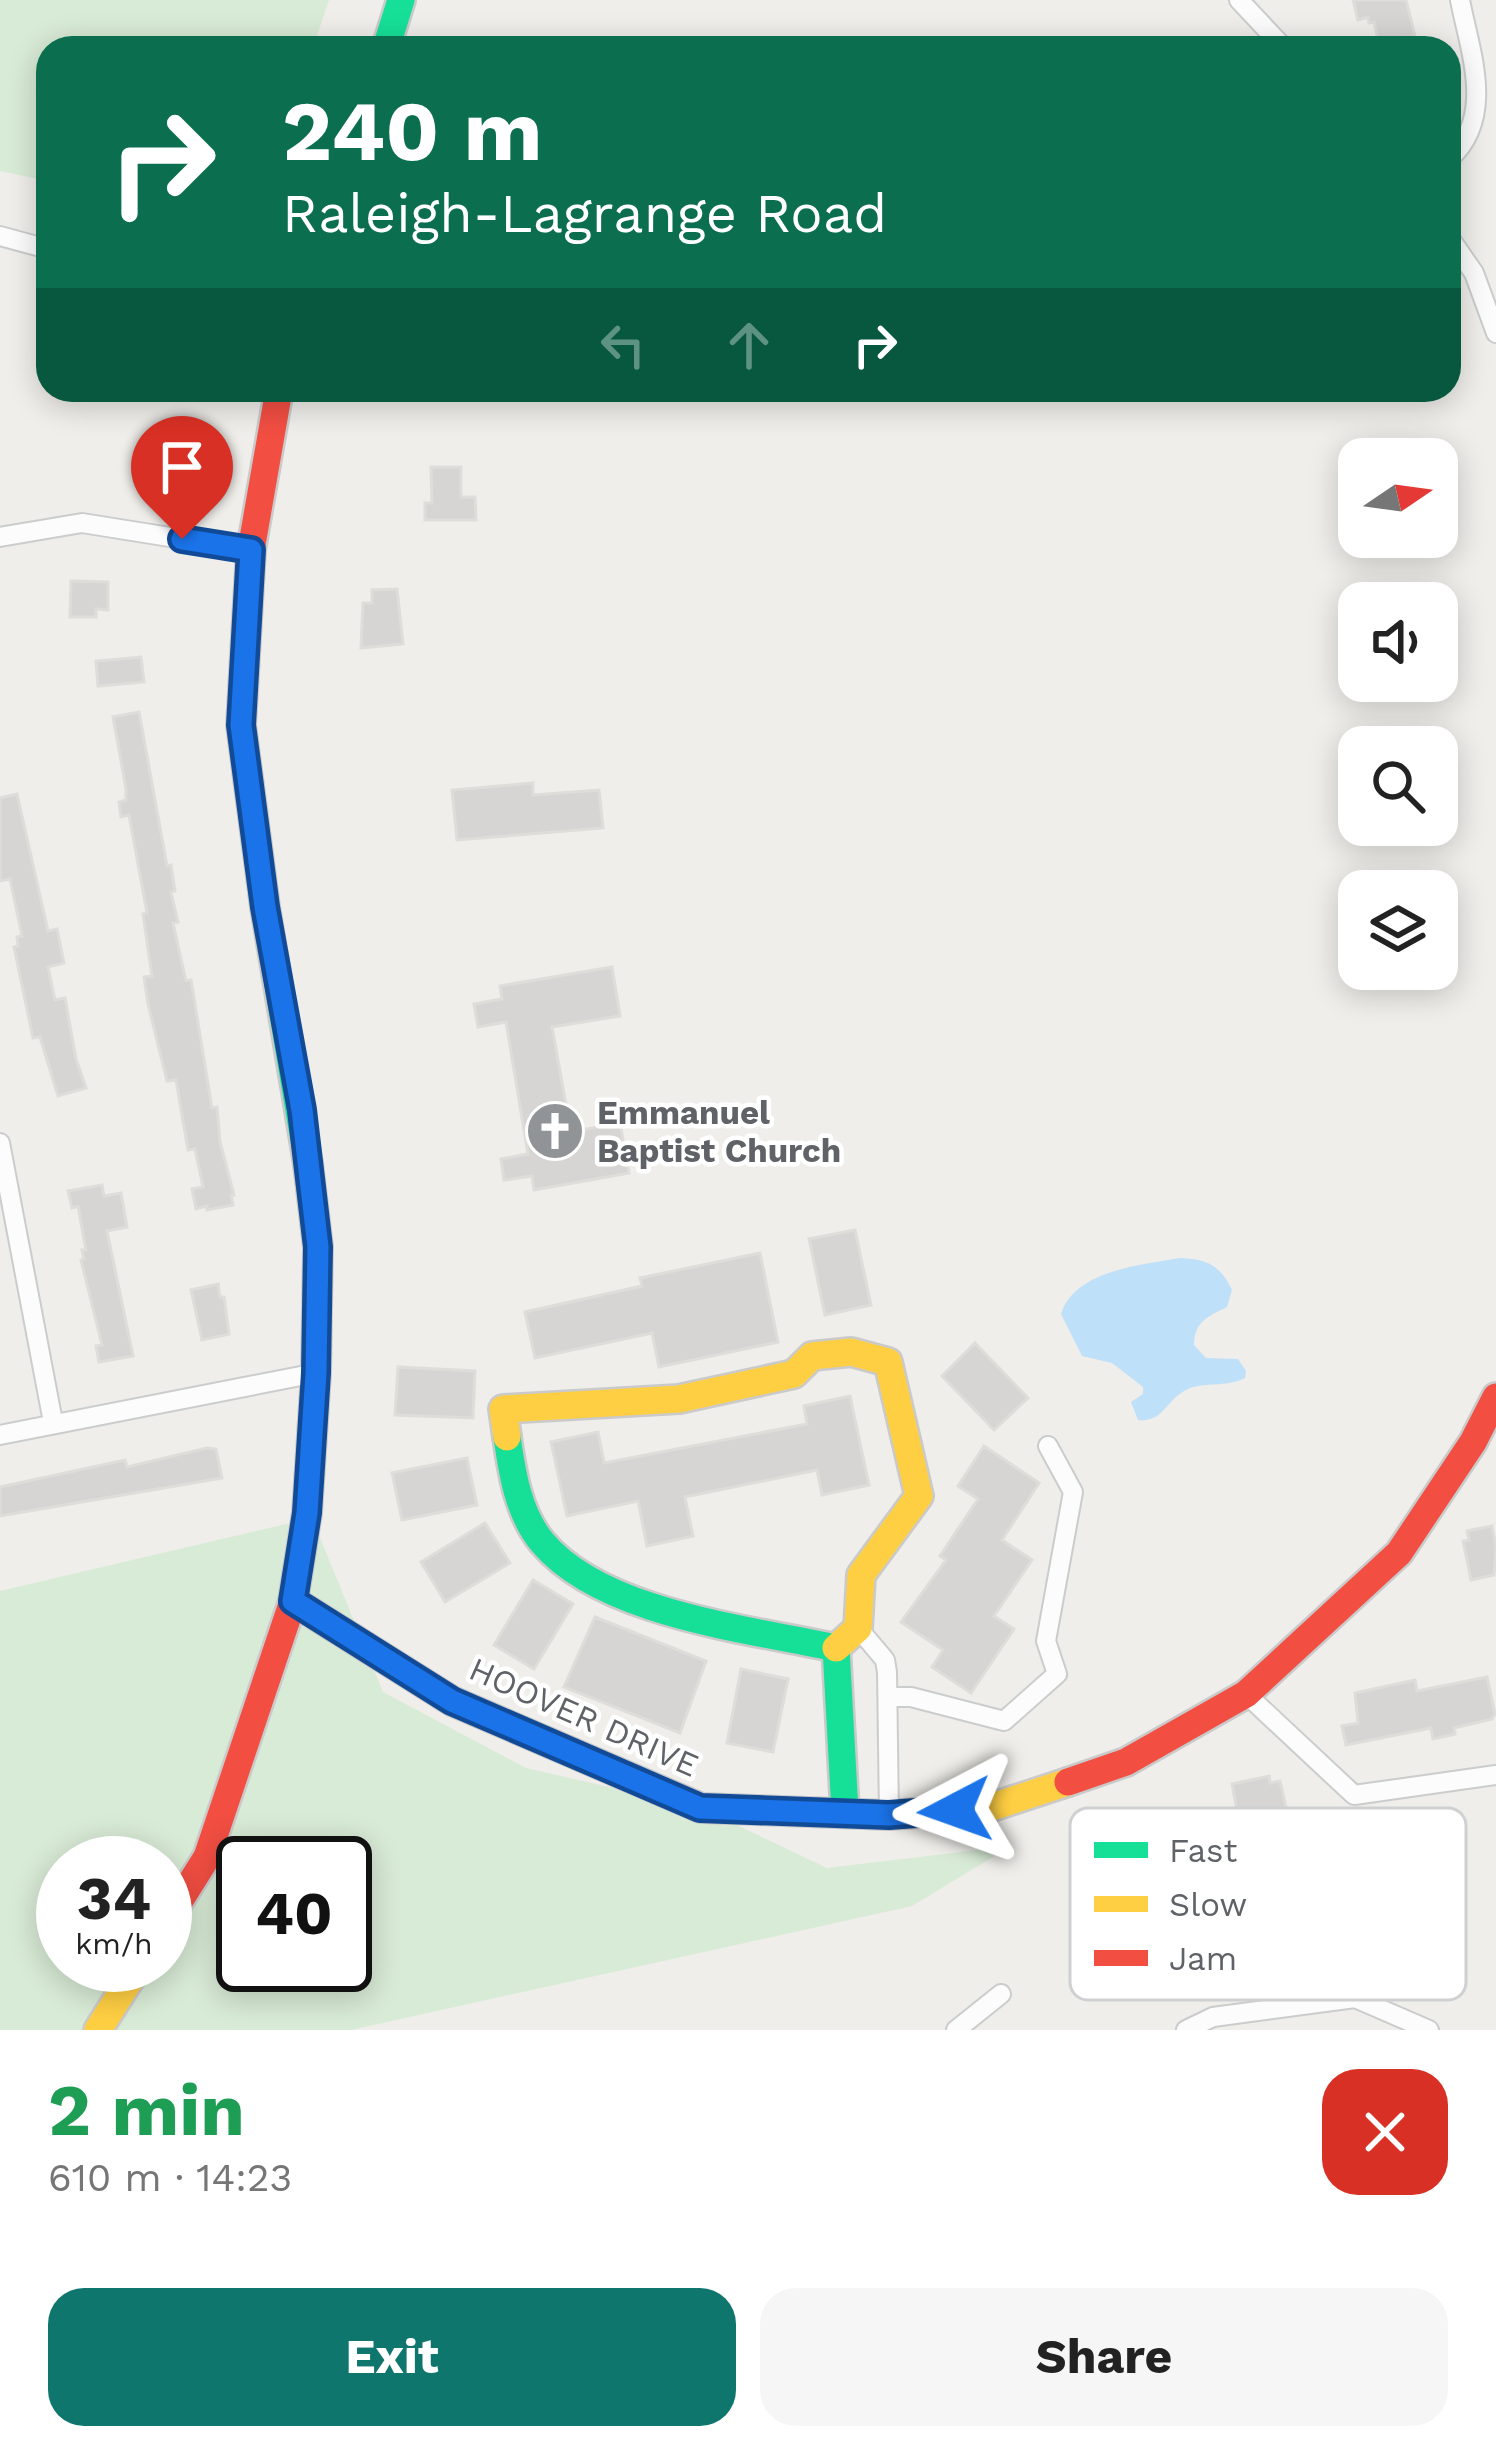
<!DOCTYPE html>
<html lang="en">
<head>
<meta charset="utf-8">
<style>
	:root { --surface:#fff; --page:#f6f6f6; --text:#222; --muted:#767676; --accent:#0f766e }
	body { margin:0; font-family:"Work Sans",sans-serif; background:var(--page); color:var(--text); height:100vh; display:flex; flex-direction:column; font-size:45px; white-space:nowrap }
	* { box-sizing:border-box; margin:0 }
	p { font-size:39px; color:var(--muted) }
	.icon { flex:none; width:66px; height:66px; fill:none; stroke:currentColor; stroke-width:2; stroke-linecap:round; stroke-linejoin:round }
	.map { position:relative; height:2030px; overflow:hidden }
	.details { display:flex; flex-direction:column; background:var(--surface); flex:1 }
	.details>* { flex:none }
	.hud { position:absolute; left:36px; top:36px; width:1425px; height:366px; border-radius:36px; box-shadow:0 6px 30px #0003; background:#0b6e4f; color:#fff; overflow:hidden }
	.needle { width:78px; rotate:77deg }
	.tools { position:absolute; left:1338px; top:438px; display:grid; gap:24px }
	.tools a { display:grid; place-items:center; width:120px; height:120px; border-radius:24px; background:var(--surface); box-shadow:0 6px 30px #0003; font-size:60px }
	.speed { position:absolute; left:36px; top:1836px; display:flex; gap:24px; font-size:60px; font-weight:700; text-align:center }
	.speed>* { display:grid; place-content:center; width:156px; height:156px; border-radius:50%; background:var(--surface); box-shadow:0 6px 30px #0003; line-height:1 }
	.speed small { font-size:30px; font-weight:400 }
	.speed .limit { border:6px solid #111; border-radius:18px; background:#fff; color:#111 }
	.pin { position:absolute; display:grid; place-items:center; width:102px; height:102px; color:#fff; margin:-123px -51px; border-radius:50% 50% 50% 0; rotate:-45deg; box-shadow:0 0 12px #0007 }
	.pin .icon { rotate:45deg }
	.me { position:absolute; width:132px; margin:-66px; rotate:266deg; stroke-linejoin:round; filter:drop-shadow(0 0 9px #0008) }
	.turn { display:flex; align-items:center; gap:42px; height:252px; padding:0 48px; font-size:54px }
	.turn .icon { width:156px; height:156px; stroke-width:2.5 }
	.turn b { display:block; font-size:84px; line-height:102px }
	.lanes { display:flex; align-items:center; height:114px; padding:0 48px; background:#0003; justify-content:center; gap:60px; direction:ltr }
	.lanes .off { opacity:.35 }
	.round { display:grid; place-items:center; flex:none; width:126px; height:126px; border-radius:36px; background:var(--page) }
	.summary { display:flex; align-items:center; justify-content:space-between; height:204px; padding:0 48px }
	h1 { font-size:72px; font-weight:700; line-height:90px; color:#1e9e55 }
	.cta { display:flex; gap:24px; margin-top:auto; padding:24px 48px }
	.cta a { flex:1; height:138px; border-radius:36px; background:var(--accent); color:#fff; font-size:48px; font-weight:700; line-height:138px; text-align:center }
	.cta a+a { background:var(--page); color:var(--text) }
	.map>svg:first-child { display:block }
</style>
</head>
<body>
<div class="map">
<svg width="1496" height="2030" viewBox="0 0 1496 2030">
	<rect width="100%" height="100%" fill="#efeeea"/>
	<path fill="#d8ebd6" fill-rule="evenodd" d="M 0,0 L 329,0 L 313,48 L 48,48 L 48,181 L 0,171 Z
		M 312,1518 L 383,1692 L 526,1768 L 701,1808 L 827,1868 L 1011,1846 L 912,1906 L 351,2030 L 0,2030 L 0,1591 ZM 63,1863 L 165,1863 L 165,1965 L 63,1965 ZM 243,1863 L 345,1863 L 345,1965 L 243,1965 Z"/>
	<path fill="#bfe0f9" d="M 1180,1258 C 1207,1259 1220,1265 1232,1290 L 1227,1307 C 1208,1316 1194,1322 1194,1345 L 1206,1358 L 1238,1359 L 1246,1371 L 1245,1378 C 1226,1388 1203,1381 1186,1390 C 1166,1400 1163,1423 1138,1420 L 1131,1402 L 1143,1394 L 1143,1387 L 1112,1363 L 1082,1356 L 1061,1314 C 1075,1270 1141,1265 1180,1258 Z"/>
	<path fill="#d6d5d3" stroke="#deddd9" stroke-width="3" d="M 1353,0 L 1406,0 L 1418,48 L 1380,48 L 1374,22 L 1369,23 L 1368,17 L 1358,20 Z
		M 431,467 L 461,467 L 461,497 L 475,497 L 476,520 L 425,520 L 425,503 L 432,503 Z
		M 71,581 L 108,582 L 108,610 L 96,609 L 96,617 L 70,617 Z
		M 397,589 L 403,644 L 361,648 L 363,603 L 372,603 L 372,590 Z
		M 141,657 L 144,682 L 98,686 L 96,661 Z
		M 139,712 L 167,866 L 171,865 L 175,891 L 171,892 L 178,922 L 173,923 L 186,981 L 191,980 L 212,1108 L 217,1107 L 220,1142 L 234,1195 L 231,1195 L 233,1205 L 207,1210 L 207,1206 L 196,1209 L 192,1189 L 203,1187 L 195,1149 L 188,1150 L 176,1080 L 167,1081 L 148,1004 L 144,977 L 152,976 L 143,914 L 147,913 L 129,815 L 121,817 L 119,802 L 126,800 L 126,789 L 113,717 Z
		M 533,783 L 533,795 L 599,790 L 603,828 L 457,840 L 452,790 Z
		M 17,794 L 48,931 L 57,929 L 64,963 L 48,967 L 55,1000 L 65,998 L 76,1059 L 86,1088 L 58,1096 L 40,1037 L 33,1038 L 14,947 L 18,946 L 17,937 L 22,936 L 10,879 L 0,881 L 0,798 Z
		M 612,967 L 620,1016 L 552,1027 L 571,1132 L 620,1123 L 629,1173 L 534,1190 L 532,1176 L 504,1180 L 501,1159 L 528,1154 L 506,1022 L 478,1027 L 474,1004 L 502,999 L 500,986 Z
		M 102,1185 L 104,1196 L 121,1193 L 127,1227 L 107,1231 L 133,1356 L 99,1362 L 96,1346 L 102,1345 L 81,1260 L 84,1259 L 82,1250 L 86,1250 L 78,1206 L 72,1208 L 68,1191 Z
		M 855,1230 L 871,1305 L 825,1315 L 809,1239 Z
		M 760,1253 L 778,1342 L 659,1367 L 652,1333 L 535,1358 L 525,1312 L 642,1286 L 640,1278 Z
		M 218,1284 L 220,1297 L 224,1297 L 229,1334 L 202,1340 L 191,1290 Z
		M 975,1343 L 1028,1398 L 994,1430 L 942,1376 Z
		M 398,1367 L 475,1371 L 473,1418 L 395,1415 Z
		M 850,1396 L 869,1485 L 822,1495 L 817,1470 L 685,1497 L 693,1536 L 647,1546 L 638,1501 L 567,1516 L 551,1442 L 598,1432 L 604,1463 L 807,1424 L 804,1406 Z
		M 984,1446 L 1039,1483 L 1002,1540 L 1032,1560 L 994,1616 L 1014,1629 L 971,1693 L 932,1667 L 943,1650 L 901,1622 L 946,1560 L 940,1556 L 978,1499 L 958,1486 Z
		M 207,1448 L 216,1449 L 222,1478 L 0,1516 L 0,1487 L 125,1460 L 127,1467 Z
		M 467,1458 L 477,1505 L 402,1520 L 392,1473 Z
		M 485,1523 L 510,1563 L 445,1602 L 421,1562 Z
		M 1492,1526 L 1496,1547 L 1494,1575 L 1471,1580 L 1463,1541 L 1469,1540 L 1467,1531 Z
		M 533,1580 L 573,1604 L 534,1669 L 494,1645 Z
		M 595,1617 L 706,1661 L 680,1733 L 564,1687 Z
		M 741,1669 L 788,1679 L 773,1752 L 727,1743 Z
		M 1487,1677 L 1495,1714 L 1492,1719 L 1454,1728 L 1455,1734 L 1433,1739 L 1431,1728 L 1346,1745 L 1342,1726 L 1358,1723 L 1355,1693 L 1415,1680 L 1417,1691 Z
		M 1269,1776 L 1270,1783 L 1280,1781 L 1289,1821 L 1265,1827 L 1262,1810 L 1238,1816 L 1232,1784 Z"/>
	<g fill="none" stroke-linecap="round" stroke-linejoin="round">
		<defs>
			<path id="street" d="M 1239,0 L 1284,48
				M 1449,159 C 1496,117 1470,52 1460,0
				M 0,236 L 48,249
				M 1449,237 L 1474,273 L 1496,333
				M 0,537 L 82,523 L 251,550
				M 0,1143 L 53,1422
				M 0,1435 L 316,1373
				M 858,1628 L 885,1660 L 887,1672 L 889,1815
				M 1246,1694 L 1354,1795 L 1496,1775
				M 889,1697 L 911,1697 L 1004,1721 L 1057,1674 L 1046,1641 L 1073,1492 L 1048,1446
				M 956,2030 L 1001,1994
				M 1186,2030 L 1213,2017 L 1355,1998 L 1429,2030"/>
			<path id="fast" d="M 386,48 L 401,0
				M 248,603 L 241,725 L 265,907 L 308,1164
				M 507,1437 C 512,1472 518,1513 542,1542 C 602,1614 749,1629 836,1648 L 845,1812"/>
			<path id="slow" d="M 507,1437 L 503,1409 L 679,1399 L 794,1374 L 812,1356 L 851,1352 L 888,1362 L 919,1496 L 861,1575 L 858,1628 L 836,1648
				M 293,1601 L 452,1701 L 701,1808 L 889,1815 L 989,1808 L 1068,1782
				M 98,2030 L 139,1965"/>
			<path id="jam" d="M 248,603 L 251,550 L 279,390
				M 1068,1782 L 1126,1762 L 1246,1694 L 1399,1553 L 1473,1442 L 1496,1397
				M 165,1924 L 207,1857 L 293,1601 L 307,1513 L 316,1373 L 318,1247 L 308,1164"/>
		</defs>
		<use href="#street" stroke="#cbcccc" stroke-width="22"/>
		<use href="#fast" stroke="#cacacb" stroke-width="32"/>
		<use href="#slow" stroke="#cacacb" stroke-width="32"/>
		<use href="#jam" stroke="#cacacb" stroke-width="32"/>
		<use href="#street" stroke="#fdfcfc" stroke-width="18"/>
		<use href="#fast" stroke="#16e098" stroke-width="27"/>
		<use href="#slow" stroke="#ffcf43" stroke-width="27"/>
		<use href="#jam" stroke="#f24e42" stroke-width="27"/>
	</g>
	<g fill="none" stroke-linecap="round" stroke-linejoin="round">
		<defs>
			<path id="route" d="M 182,539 L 251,550 L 241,725 L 265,907 L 302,1110 L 318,1247 L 316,1373 L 307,1513 L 293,1601 L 452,1701 L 700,1808 L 889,1815 L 955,1810"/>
		</defs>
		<use href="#route" stroke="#114b97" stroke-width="30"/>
		<use href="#route" stroke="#1a73e8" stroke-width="21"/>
	</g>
	<defs>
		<symbol id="church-disc" viewBox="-11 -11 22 22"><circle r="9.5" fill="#919496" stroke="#fff"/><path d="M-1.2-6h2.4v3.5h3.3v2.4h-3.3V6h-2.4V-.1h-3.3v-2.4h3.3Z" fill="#fff"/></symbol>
	</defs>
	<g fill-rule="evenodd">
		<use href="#church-disc" x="522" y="1098" width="66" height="66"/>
	</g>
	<g text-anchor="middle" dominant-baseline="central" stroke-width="9" stroke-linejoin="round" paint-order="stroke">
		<g font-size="33" font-weight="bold" fill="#5f6368" stroke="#fff" text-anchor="start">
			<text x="597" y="1112">Emmanuel<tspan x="597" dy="38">Baptist Church</tspan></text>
		</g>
		<g font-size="33" fill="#5f6368" stroke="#fff">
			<text transform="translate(584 1717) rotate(24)">HOOVER DRIVE</text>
		</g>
	</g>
	<rect x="1070" y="1808" width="396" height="192" rx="18" fill="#fff" stroke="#cfd0d2" stroke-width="3"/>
	<rect x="1094" y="1842" width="54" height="16" fill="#16e098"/>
	<rect x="1094" y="1896" width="54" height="16" fill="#ffcf43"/>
	<rect x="1094" y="1950" width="54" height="16" fill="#f24e42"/>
	<g font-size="33" fill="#5f6368">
		<text x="1169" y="1862">Fast</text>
		<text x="1169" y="1916">Slow</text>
		<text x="1169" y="1970">Jam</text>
	</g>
</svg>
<div class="tools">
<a><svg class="needle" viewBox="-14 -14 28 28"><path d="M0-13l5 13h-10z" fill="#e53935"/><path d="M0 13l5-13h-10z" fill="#767676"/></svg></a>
<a><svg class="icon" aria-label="sound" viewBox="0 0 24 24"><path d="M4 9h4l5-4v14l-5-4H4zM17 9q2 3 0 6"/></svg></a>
<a><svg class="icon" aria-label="search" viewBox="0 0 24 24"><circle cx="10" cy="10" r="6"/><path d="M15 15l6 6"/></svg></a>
<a><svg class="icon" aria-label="layers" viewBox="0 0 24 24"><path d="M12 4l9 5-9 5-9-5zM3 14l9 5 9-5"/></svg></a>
</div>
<div class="speed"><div>34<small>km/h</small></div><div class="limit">40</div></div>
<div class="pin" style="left:182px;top:539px;background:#d93025"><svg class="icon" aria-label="arrive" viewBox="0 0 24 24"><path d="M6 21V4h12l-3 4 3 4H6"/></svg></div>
<svg class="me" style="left:955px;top:1810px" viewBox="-20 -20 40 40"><path d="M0-17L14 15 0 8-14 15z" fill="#1a73e8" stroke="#fff" stroke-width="4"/></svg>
<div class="hud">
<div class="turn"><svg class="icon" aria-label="right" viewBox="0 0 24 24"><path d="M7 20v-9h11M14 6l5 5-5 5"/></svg><div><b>240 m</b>Raleigh-Lagrange Road</div></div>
<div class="lanes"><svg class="icon off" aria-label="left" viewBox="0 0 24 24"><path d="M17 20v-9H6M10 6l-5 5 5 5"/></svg><svg class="icon off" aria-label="ahead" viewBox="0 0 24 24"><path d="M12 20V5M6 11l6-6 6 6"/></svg><svg class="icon" aria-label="right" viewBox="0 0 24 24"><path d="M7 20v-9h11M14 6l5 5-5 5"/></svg></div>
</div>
</div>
<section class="details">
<div class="summary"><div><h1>2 min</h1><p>610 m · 14:23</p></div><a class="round" style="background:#d93025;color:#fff"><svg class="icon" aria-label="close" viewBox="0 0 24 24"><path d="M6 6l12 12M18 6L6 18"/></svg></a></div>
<div class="cta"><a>Exit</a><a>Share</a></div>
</section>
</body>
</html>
